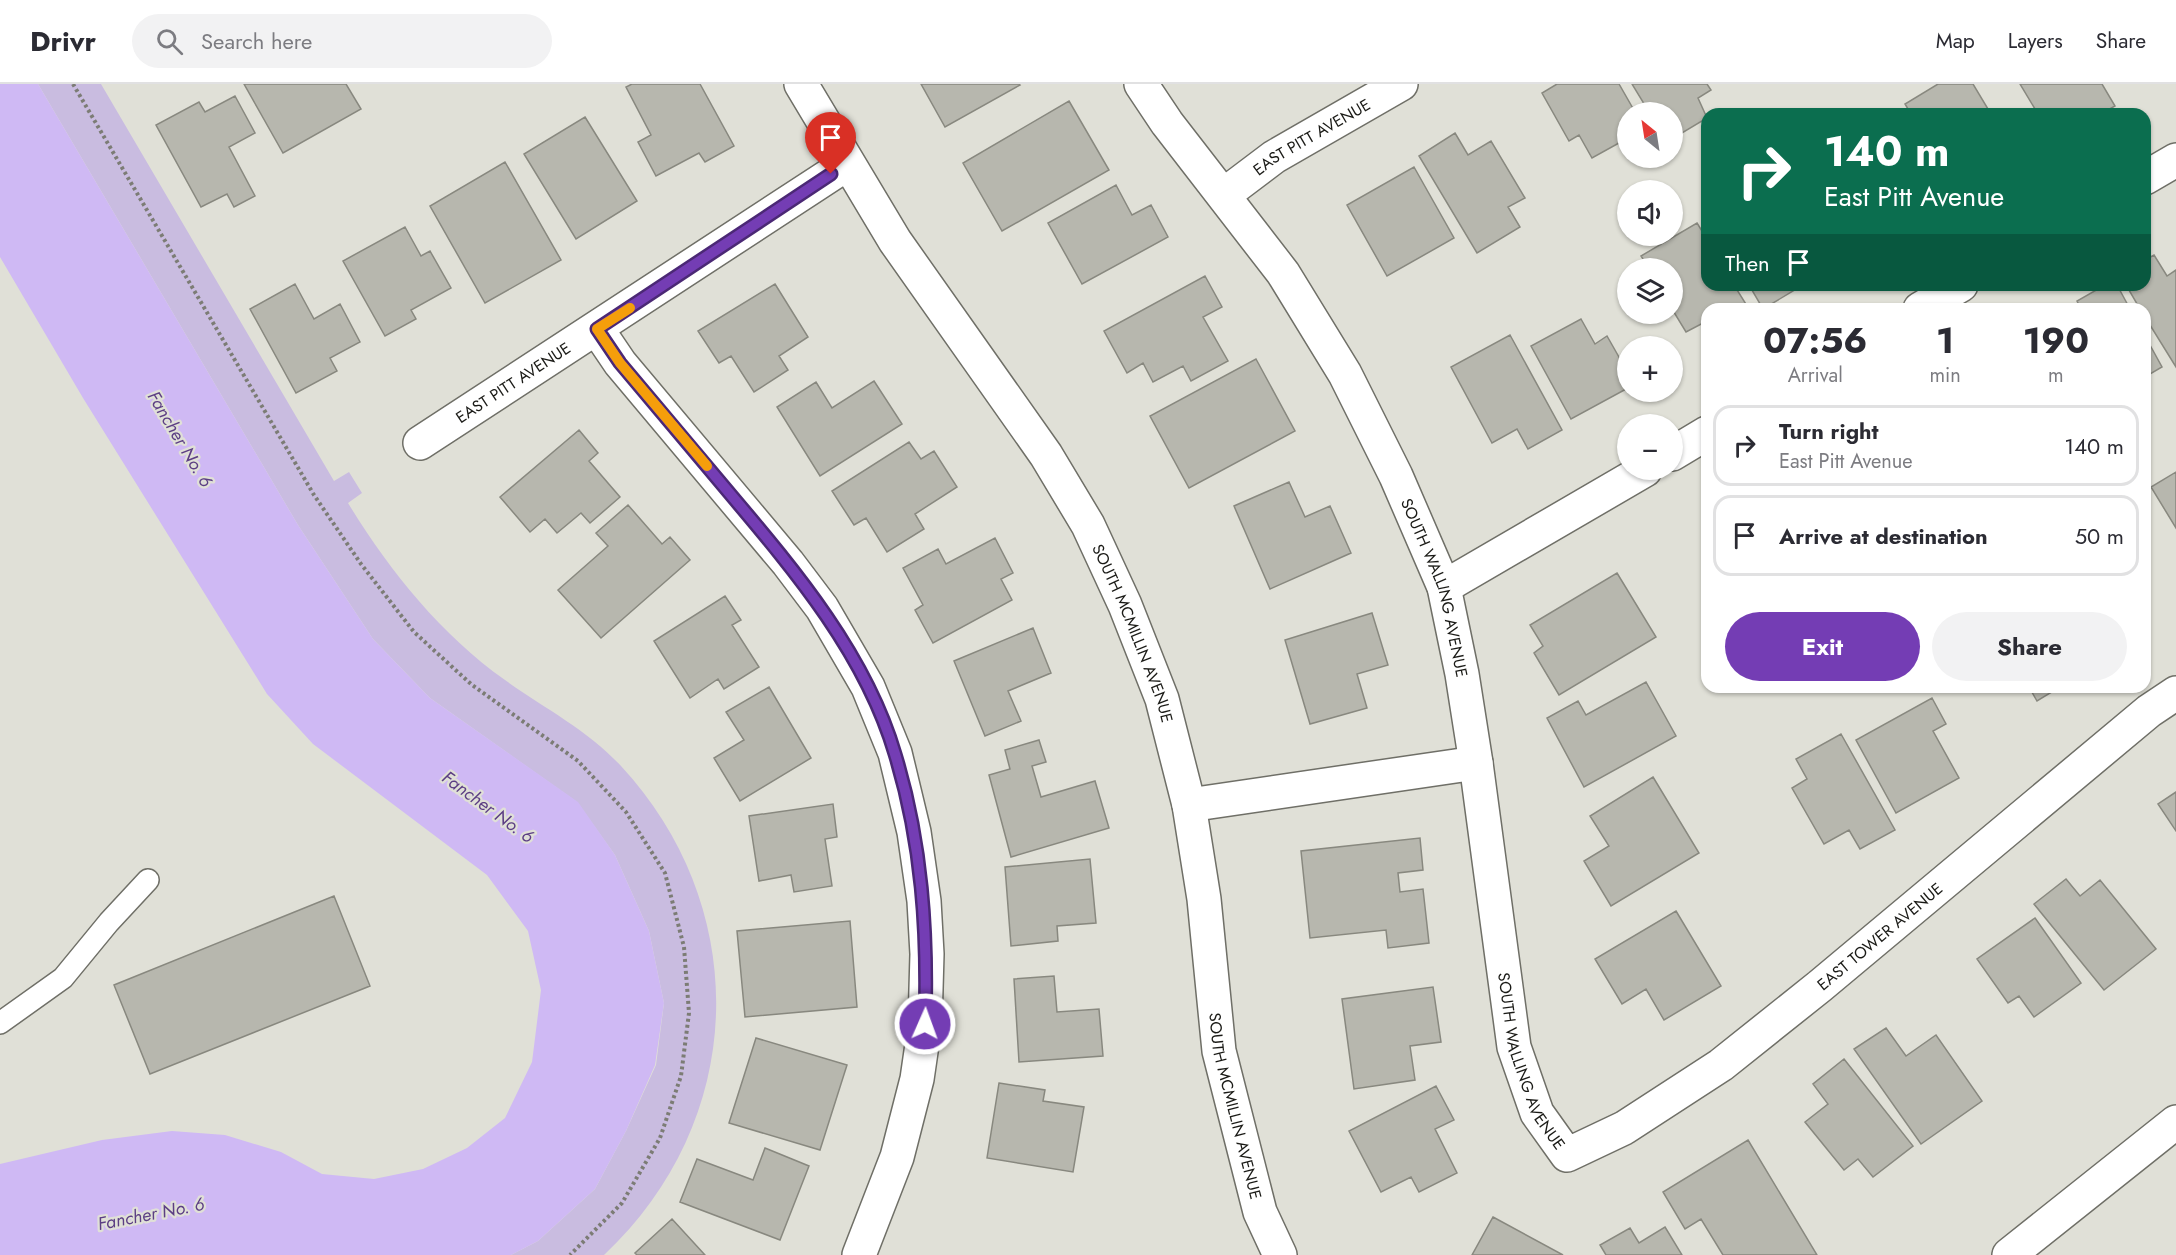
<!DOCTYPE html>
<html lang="en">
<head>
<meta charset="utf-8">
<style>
	:root { --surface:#fff; --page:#f2f2f3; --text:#2b2b33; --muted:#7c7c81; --line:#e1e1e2; --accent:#743db4 }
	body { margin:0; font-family:Jost,sans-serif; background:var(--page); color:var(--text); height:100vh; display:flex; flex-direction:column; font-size:22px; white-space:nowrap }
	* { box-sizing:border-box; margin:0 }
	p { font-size:20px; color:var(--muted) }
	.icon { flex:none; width:33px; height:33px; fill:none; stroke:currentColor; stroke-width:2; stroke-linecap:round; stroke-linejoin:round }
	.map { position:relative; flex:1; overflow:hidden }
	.drawer { position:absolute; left:1701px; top:219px; width:450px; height:390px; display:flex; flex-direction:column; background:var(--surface); border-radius:18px; box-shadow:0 2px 4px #0004 }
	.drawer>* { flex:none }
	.guide { position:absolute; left:1701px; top:24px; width:450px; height:183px; border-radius:18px; box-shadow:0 2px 4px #0004; background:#0b6e4f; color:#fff; overflow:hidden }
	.needle { width:39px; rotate:330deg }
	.controls { position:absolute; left:1617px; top:18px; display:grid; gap:12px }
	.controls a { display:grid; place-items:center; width:66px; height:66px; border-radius:50%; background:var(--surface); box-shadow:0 2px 4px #0004; font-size:30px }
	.pin { position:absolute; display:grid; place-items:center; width:51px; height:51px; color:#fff; margin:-62px -26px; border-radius:50% 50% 50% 0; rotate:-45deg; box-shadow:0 0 6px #0007 }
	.pin .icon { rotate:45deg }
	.me { position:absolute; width:66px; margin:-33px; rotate:2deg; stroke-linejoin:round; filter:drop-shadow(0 0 4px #0008) }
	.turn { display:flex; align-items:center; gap:21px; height:126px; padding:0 24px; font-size:27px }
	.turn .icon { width:78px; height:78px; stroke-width:2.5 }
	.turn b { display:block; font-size:42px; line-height:51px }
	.then { display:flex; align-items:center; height:57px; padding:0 24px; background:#0003; gap:12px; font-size:22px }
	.eta { display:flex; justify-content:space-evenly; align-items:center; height:102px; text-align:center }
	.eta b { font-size:36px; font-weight:700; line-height:42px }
	.primary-button { display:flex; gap:12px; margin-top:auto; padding:12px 24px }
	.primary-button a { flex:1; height:69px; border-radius:36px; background:var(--accent); color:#fff; font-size:24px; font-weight:700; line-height:69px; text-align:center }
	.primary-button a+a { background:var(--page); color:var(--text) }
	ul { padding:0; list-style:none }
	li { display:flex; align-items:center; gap:18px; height:81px; margin:0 12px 9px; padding:0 12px; border:3px solid var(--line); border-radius:18px }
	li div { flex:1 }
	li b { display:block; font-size:22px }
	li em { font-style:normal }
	header { display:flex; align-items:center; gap:36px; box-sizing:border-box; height:84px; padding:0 30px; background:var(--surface); border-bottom:2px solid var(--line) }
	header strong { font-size:28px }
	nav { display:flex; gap:33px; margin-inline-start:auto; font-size:21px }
	.search { width:420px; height:54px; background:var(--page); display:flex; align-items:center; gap:15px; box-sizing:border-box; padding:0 21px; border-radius:33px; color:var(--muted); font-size:22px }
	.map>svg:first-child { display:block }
</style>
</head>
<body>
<header>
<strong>Drivr</strong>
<div class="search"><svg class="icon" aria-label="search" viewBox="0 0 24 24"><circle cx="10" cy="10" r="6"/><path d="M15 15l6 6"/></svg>Search here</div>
<nav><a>Map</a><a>Layers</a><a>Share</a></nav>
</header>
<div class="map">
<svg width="2176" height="1171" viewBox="0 0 2176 1171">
	<rect width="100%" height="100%" fill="#e0e0d7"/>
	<path fill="#c9bce0" d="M 38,0 L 101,0 L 334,397 L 349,388 L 362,409 L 348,419 C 389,486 440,550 505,596 C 544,624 588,646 621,682 C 754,826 747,1037 604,1171 L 511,1171 L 538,1157 L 595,1105 L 626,1047 L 656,981 L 664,919 L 649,847 L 615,771 L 577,718 L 430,614 L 373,555 L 298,441 Z"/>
	<path fill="#cfb9f4" d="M 0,0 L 38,0 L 298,441 L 373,555 L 430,614 L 578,718 L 615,771 L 649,847 L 664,919 L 655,981 L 626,1047 L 595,1105 L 538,1157 L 511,1171 L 0,1171 L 0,1080 L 102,1056 L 172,1047 L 225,1051 L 281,1068 L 322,1090 L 374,1095 L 423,1085 L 467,1064 L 505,1034 L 532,978 L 541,906 L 528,847 L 487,791 L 313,660 L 267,610 L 83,314 L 0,173 Z"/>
	<path fill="#b7b7ae" stroke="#88887f" stroke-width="1.5" d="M 244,0 L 346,0 L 361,25 L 283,69 Z
		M 632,0 L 700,0 L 734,62 L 705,78 L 699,69 L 656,92 L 638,58 L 651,51 L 626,3 Z
		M 921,0 L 1019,0 L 1020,1 L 945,43 Z
		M 1557,0 L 1619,0 L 1635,28 L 1628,28 L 1628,54 L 1592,74 L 1579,51 L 1569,57 L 1542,9 Z
		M 1632,0 L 1707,0 L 1711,6 L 1698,14 L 1707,34 L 1672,55 L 1672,28 L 1649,28 Z
		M 1938,0 L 1973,0 L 1991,30 L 1911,30 L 1905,20 Z
		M 2020,0 L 2102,0 L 2115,22 L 2101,30 L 2038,30 Z
		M 235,12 L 255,49 L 229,63 L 255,112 L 234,123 L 227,110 L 201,123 L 156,41 L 199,18 L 205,28 Z
		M 1069,17 L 1109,86 L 1002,147 L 963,79 Z
		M 585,33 L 637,117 L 576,155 L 524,70 Z
		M 1455,49 L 1468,71 L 1491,57 L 1525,114 L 1508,123 L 1520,143 L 1477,169 L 1419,72 Z
		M 505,78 L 561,176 L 485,219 L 430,122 Z
		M 1414,83 L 1454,154 L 1387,192 L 1347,121 Z
		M 1116,101 L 1132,131 L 1151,121 L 1168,153 L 1082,200 L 1048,139 Z
		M 1697,139 L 1707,155 L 1707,201 L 1734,201 L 1749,225 L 1707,225 L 1707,237 L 1686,248 L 1672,225 L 1672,184 L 1649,184 L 1641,172 Z
		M 405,143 L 421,172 L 430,167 L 451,204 L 411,226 L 416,235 L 385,252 L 343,177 Z
		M 2154,171 L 2167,192 L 2176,186 L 2176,283 L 2145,233 L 2145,225 L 2140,225 L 2126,201 L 2145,201 L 2145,176 Z
		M 1205,192 L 1222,223 L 1203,233 L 1228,277 L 1191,297 L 1183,282 L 1153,298 L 1143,279 L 1127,289 L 1104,247 Z
		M 295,200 L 314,235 L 340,220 L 360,258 L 330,274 L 337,287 L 296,309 L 250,225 Z
		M 775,200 L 808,253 L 779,272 L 788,286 L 754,308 L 731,272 L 719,279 L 698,247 Z
		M 1749,201 L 1803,201 L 1763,225 Z
		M 2105,201 L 2117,201 L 2130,225 L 2081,225 L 2077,217 Z
		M 1581,235 L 1595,260 L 1607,252 L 1628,289 L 1628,304 L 1571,335 L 1531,262 Z
		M 1510,251 L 1562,346 L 1528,365 L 1517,345 L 1492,359 L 1451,283 Z
		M 2145,252 L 2162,283 L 2145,293 Z
		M 1256,275 L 1295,347 L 1189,404 L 1150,332 Z
		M 874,297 L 902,340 L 820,392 L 777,323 L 816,298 L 832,324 Z
		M 579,346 L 598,369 L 589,377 L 620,413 L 590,439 L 581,429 L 557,449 L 545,435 L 530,448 L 500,413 Z
		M 909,358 L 921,375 L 934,367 L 957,403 L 915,430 L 924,445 L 887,468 L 866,434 L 854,441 L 832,407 Z
		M 2176,388 L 2176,444 L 2151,403 Z
		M 1289,398 L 1305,433 L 1330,422 L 1351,469 L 1270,505 L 1234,422 Z
		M 628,421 L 662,460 L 670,453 L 690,476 L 601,554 L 558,506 L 608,462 L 596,449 Z
		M 995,454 L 1013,489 L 1001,495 L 1012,516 L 933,559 L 915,526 L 923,521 L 903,484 L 938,465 L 946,480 Z
		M 1617,489 L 1656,553 L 1559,611 L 1534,569 L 1543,562 L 1530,541 Z
		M 725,512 L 741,536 L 732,541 L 759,583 L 724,605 L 718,595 L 690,614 L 654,557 Z
		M 1372,529 L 1388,581 L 1357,590 L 1367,624 L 1310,640 L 1285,556 Z
		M 1033,544 L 1051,589 L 1008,607 L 1021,637 L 985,652 L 954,577 Z
		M 1646,598 L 1676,652 L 1584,703 L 1547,634 L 1578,617 L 1586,631 Z
		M 769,603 L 811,674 L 740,717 L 714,674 L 744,656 L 726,628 Z
		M 2029,603 L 2060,603 L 2037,617 Z
		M 1932,614 L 1946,640 L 1933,647 L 1959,694 L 1896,729 L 1856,656 Z
		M 1841,650 L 1895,746 L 1860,765 L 1849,746 L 1824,760 L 1792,704 L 1807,695 L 1796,675 Z
		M 1039,656 L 1046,678 L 1032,682 L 1041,713 L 1095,697 L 1109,744 L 1011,773 L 989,691 L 1010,685 L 1005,666 Z
		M 1653,693 L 1699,769 L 1611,822 L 1584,777 L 1609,762 L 1590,732 Z
		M 2176,708 L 2176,747 L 2158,720 Z
		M 833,720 L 837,753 L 825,755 L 832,802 L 794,808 L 791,791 L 759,797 L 749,732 Z
		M 1420,754 L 1423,786 L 1398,789 L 1400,808 L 1423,805 L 1429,859 L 1388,864 L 1386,846 L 1310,854 L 1301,767 Z
		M 1090,775 L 1096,839 L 1057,842 L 1058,857 L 1011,862 L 1005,783 Z
		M 2066,795 L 2080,812 L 2100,796 L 2156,865 L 2104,906 L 2034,820 Z
		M 334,812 L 370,902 L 150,990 L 114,901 Z
		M 1676,827 L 1721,902 L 1664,936 L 1646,905 L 1622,920 L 1595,875 Z
		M 2035,834 L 2081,899 L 2034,933 L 2019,912 L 2008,919 L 1977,875 Z
		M 850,837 L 857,923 L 745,933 L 737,847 Z
		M 1054,892 L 1057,928 L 1099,925 L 1103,972 L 1019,978 L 1014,895 Z
		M 1433,903 L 1441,958 L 1410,962 L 1415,996 L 1354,1005 L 1342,915 Z
		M 1886,944 L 1906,972 L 1936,951 L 1982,1017 L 1921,1060 L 1854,965 Z
		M 756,954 L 847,981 L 820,1066 L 729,1039 Z
		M 1844,975 L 1913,1062 L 1873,1093 L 1858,1075 L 1844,1086 L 1805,1038 L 1828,1020 L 1813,1000 Z
		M 999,999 L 1045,1006 L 1043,1017 L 1084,1023 L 1073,1088 L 987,1074 Z
		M 1436,1002 L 1454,1036 L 1435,1045 L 1457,1089 L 1419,1108 L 1411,1093 L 1381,1108 L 1349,1047 Z
		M 1748,1056 L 1817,1171 L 1723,1171 L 1701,1135 L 1685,1145 L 1663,1108 Z
		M 765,1064 L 809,1082 L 780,1156 L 680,1118 L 697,1075 L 753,1096 Z
		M 1493,1133 L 1563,1171 L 1472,1171 Z
		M 672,1135 L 705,1171 L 637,1171 L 635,1169 Z
		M 1665,1143 L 1682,1171 L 1606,1171 L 1600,1161 L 1630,1144 L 1639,1159 Z"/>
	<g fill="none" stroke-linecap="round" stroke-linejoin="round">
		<defs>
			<path id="lane" d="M 0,939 L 63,894 L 109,838 L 148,796"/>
			<g id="street">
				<path id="s1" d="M 801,0 L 895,157 L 1046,371 L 1088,441 L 1125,521 L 1162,615 L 1189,721 L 1204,815 L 1219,967 L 1260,1128 L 1280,1171"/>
				<path id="s2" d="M 1141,0 L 1167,39 L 1283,189 L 1345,290 L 1396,392 L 1444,503 L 1462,590 L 1476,679 L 1514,963 L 1537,1029 L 1567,1071 L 1624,1044 L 1721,981 L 1820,902 L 2149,627 L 2176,609"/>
				<path d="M 2145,94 L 2176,76"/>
				<path id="s3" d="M 1225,110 L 1274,73 L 1401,0"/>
				<path d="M 1920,225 L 1961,201"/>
				<path d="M 597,245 L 620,279 L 788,479 L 822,524 L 868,603 L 895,669 L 914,748 L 924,817 L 927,870 L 925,940 L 917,995 L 897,1073 L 859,1171"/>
				<path id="s4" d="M 420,359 L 847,80"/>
				<path d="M 1672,370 L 1707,349"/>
				<path d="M 1444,503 L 1645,386"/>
				<path d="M 1189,721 L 1476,679"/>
			</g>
			<path id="secondary" d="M 2009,1171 L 2176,1038"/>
		</defs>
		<use href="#lane" stroke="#6f6f67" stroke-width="24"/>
		<use href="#street" stroke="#6f6f67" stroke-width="36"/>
		<use href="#secondary" stroke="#6f6f67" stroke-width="36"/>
		<path stroke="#7c7c75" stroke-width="4" stroke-dasharray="3 3" stroke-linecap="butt" d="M 73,0 L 314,411 L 361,480 L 414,548 L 472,601 L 578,677 L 626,728 L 665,789 L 684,863 L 689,929 L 681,992 L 660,1054 L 622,1119 L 570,1171"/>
		<use href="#lane" stroke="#fff" stroke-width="21"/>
		<use href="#street" stroke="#fff" stroke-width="33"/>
		<use href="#secondary" stroke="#fff" stroke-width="33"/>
	</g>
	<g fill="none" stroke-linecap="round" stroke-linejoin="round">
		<defs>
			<path id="route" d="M 831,90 L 597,245 L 620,279 C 657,323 694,367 731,411 C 796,488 866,571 895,670 C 922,758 928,848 925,940"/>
		</defs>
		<use href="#route" stroke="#4b2875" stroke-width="15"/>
		<use href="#route" stroke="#743db4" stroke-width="10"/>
		<path stroke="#f59e0b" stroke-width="10" d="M 630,224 L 597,245 L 620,279 L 707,382"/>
	</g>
	<g text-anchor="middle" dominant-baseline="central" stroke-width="4.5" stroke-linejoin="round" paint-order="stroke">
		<g font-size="16" fill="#1a1a16" stroke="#e0e0d7">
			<text stroke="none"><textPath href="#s3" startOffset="104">EAST PITT AVENUE</textPath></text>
			<text stroke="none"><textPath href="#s4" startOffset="111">EAST PITT AVENUE</textPath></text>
			<text stroke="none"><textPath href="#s2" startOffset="588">SOUTH WALLING AVENUE</textPath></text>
			<text stroke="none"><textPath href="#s1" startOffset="644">SOUTH MCMILLIN AVENUE</textPath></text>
			<text stroke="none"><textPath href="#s2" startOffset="1560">EAST TOWER AVENUE</textPath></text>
			<text stroke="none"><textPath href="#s2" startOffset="1074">SOUTH WALLING AVENUE</textPath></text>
			<text stroke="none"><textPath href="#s1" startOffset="1130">SOUTH MCMILLIN AVENUE</textPath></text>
		</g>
		<g font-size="18" font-style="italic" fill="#5c3e84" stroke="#e0e0d7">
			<text transform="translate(180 355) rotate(59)">Fancher No. 6</text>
			<text transform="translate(488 723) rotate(36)">Fancher No. 6</text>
			<text transform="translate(151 1130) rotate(-11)">Fancher No. 6</text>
		</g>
	</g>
</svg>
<div class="controls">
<a><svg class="needle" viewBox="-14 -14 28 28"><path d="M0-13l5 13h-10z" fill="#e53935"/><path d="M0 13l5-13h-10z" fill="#7c7c81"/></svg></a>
<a><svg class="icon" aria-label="sound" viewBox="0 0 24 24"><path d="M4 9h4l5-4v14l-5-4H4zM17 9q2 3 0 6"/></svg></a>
<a><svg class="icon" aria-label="layers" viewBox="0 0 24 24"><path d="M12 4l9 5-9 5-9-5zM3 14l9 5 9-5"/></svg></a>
<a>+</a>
<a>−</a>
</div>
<div class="pin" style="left:831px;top:90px;background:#d93025"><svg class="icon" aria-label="arrive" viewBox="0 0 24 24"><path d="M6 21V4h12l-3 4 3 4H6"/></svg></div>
<svg class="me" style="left:925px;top:940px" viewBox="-20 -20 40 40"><circle r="17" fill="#743db4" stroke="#fff" stroke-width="3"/><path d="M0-11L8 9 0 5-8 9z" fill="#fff"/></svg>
<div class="guide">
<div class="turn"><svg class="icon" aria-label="right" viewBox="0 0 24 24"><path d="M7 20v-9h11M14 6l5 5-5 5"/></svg><div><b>140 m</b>East Pitt Avenue</div></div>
<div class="then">Then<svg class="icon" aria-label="arrive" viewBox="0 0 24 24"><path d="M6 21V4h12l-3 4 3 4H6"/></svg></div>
</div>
<section class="drawer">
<div class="eta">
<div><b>07:56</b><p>Arrival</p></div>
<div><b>1</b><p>min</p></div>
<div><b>190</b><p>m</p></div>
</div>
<ul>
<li><svg class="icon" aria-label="right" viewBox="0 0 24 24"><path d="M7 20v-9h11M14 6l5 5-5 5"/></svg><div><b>Turn right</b><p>East Pitt Avenue</p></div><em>140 m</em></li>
<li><svg class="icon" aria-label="arrive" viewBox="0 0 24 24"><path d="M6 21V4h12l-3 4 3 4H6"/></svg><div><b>Arrive at destination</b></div><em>50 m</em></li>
</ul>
<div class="primary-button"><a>Exit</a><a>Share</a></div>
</section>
</div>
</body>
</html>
